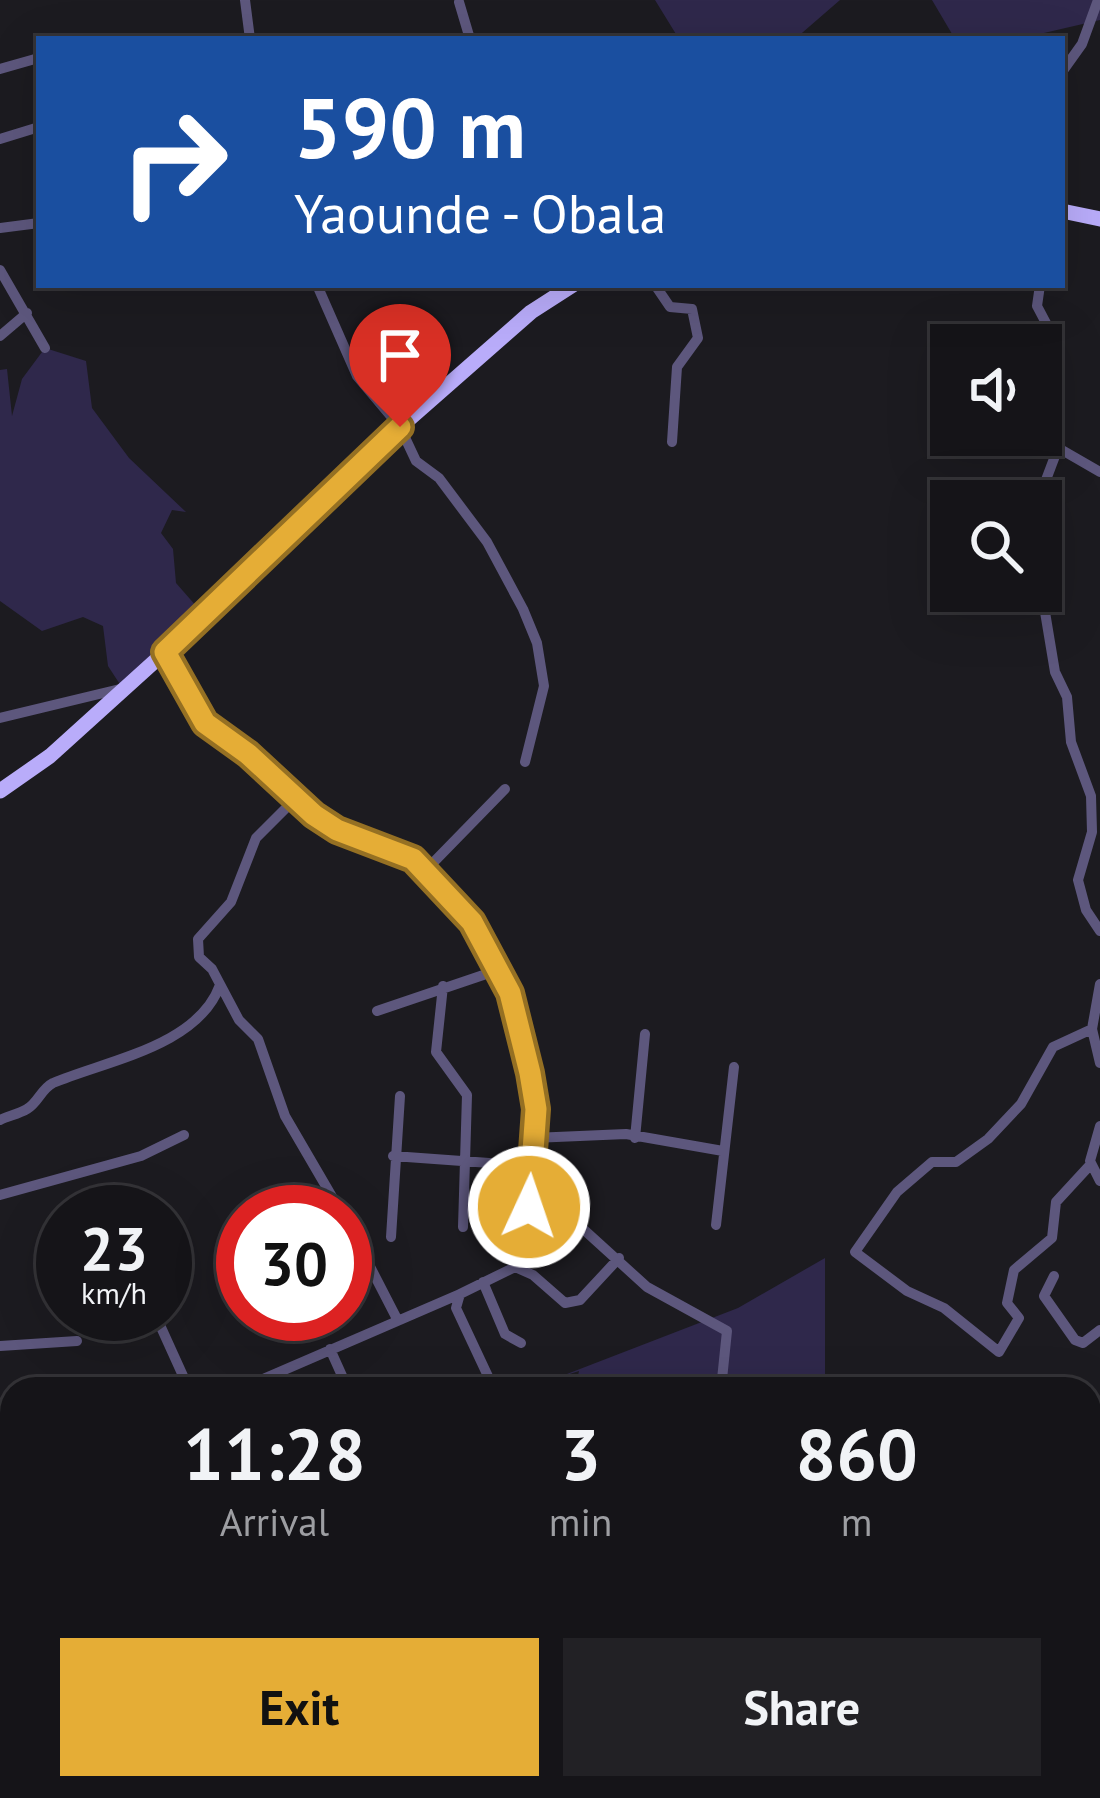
<!DOCTYPE html>
<html lang="en">
<head>
<meta charset="utf-8">
<style>
	:root { --surface:#151418; --page:#222125; --text:#f1f3f6; --muted:#9d9ea2; --line:#343337; --accent:#e5ad36 }
	body { margin:0; font-family:"PT Sans",sans-serif; background:var(--page); color:var(--text); height:100vh; display:flex; flex-direction:column; font-size:45px; white-space:nowrap }
	* { box-sizing:border-box; margin:0 }
	p { font-size:39px; color:var(--muted) }
	.icon { flex:none; width:66px; height:66px; fill:none; stroke:currentColor; stroke-width:2; stroke-linecap:round; stroke-linejoin:round }
	.map { position:relative; flex:1; overflow:hidden }
	.drawer { position:absolute; left:0px; top:1377px; width:1101px; height:423px; display:flex; flex-direction:column; background:var(--surface); border-radius:36px 36px 0 0; box-shadow:0 12px 48px #0002,0 0 0 3px var(--line) }
	.drawer>* { flex:none }
	.top-card { position:absolute; left:36px; top:36px; width:1029px; height:252px; border-radius:0px; box-shadow:0 12px 48px #0002,0 0 0 3px var(--line); background:#1a4fa0; color:#fff; overflow:hidden }
	.tools { position:absolute; left:930px; top:324px; display:grid; gap:24px }
	.tools a { display:grid; place-items:center; width:132px; height:132px; border-radius:0px; background:var(--surface); box-shadow:0 12px 48px #0002,0 0 0 3px var(--line); font-size:60px }
	.speed { position:absolute; left:36px; top:1185px; display:flex; gap:24px; font-size:60px; font-weight:700; text-align:center }
	.speed>* { display:grid; place-content:center; width:156px; height:156px; border-radius:50%; background:var(--surface); box-shadow:0 12px 48px #0002,0 0 0 3px var(--line); line-height:1 }
	.speed small { font-size:30px; font-weight:400 }
	.speed .limit { border:18px solid #d22; background:#fff; color:#111 }
	.pin { position:absolute; display:grid; place-items:center; width:102px; height:102px; color:#fff; margin:-123px -51px; border-radius:50% 50% 50% 0; rotate:-45deg; box-shadow:0 0 12px #0007 }
	.pin .icon { rotate:45deg }
	.me { position:absolute; width:132px; margin:-66px; rotate:3deg; stroke-linejoin:round; filter:drop-shadow(0 0 9px #0008) }
	.turn { display:flex; align-items:center; gap:42px; height:252px; padding:0 60px; font-size:54px }
	.turn .icon { width:156px; height:156px; stroke-width:2.5 }
	.turn b { display:block; font-size:84px; line-height:102px }
	.eta { display:flex; justify-content:space-evenly; align-items:center; height:204px; text-align:center }
	.eta b { font-size:72px; font-weight:800; line-height:84px }
	.button { display:flex; gap:24px; margin-top:auto; padding:24px 60px }
	.button a { flex:1; height:138px; border-radius:0px; background:var(--accent); color:#111; font-size:48px; font-weight:800; line-height:138px; text-align:center }
	.button a+a { background:var(--page); color:var(--text) }
	.map>svg:first-child { display:block }
</style>
</head>
<body>
<div class="map">
<svg width="1100" height="1798" viewBox="0 0 1100 1798">
	<rect width="100%" height="100%" fill="#1c1b20"/>
	<path fill="#2f284b" d="M 655,0 L 840,0 L 795,39 L 679,39 Z
		M 932,0 L 1100,0 L 1100,20 L 1018,39 L 955,39 Z
		M 45,348 L 86,361 L 92,408 L 129,458 L 186,512 L 172,510 L 161,533 L 173,549 L 176,583 L 204,615 L 123,689 L 108,666 L 103,626 L 83,617 L 42,631 L 0,601 L 0,370 L 7,369 L 12,416 L 22,379 Z
		M 825,1258 L 825,1389 L 575,1389 L 579,1371 L 554,1379 L 738,1308 Z
		M 0,1594 L 12,1595 L 12,1788 L 126,1788 L 58,1798 L 0,1798 Z
		M 201,1788 L 505,1788 L 531,1798 L 204,1798 Z"/>
	<g fill="none" stroke-linecap="round" stroke-linejoin="round">
		<path stroke="#5d577d" stroke-width="10" d="M 245,0 L 250,39
			M 459,2 L 470,39
			M 521,39 L 544,39
			M 0,69 L 35,59
			M 1062,72 L 1082,44 L 1098,0
			M 0,139 L 39,127
			M 0,228 L 39,223
			M 0,270 L 45,348
			M 317,285 L 357,376 L 400,427 L 416,461 L 439,478 L 487,542 L 523,609 L 537,643 L 544,686 L 525,762
			M 655,285 L 670,307 L 692,309 L 698,338 L 677,367 L 672,442
			M 0,336 L 27,313
			M 1055,446 L 1100,472
			M 1038,501 L 1055,456 L 1055,439 L 1046,323 L 1037,306 L 1040,285
			M 1041,588 L 1055,672 L 1067,697 L 1071,742 L 1091,796 L 1092,832 L 1078,880 L 1086,910 L 1100,931
			M 165,652 L 205,723 L 248,754 L 314,815 L 337,830 L 413,858 L 472,922 L 501,969 L 520,1022 L 536,1109 L 529,1244 L 515,1267 L 460,1294 L 456,1308 L 494,1389
			M 0,718 L 120,689
			M 295,799 L 256,838 L 231,902 L 198,939 L 199,957 L 212,969 L 239,1020 L 258,1039 L 285,1116 L 341,1212
			M 426,870 L 505,789
			M 1100,984 L 1092,1029 L 1100,1063
			M 443,986 L 436,1052 L 467,1095 L 463,1227
			M 377,1011 L 501,969
			M 0,1120 C 8,1116 19,1114 27,1109 C 38,1103 41,1089 53,1083 C 108,1060 198,1046 220,985
			M 1100,1126 L 1090,1161 L 1100,1181
			M 533,1138 L 626,1134 L 723,1151
			M 635,1138 L 645,1034
			M 393,1156 L 531,1166
			M 1091,1164 L 1056,1202 L 1052,1238 L 1014,1270 L 1007,1303 L 1019,1318 L 999,1352 L 944,1308 L 907,1291 L 855,1252 L 897,1192 L 932,1162 L 956,1162 L 988,1139 L 1021,1104 L 1053,1047 L 1092,1029
			M 530,1193 L 560,1208 L 647,1287 L 727,1331 L 721,1389
			M 0,1195 L 141,1156 L 184,1135
			M 345,1218 L 396,1317
			M 716,1225 L 734,1067
			M 391,1237 L 400,1096
			M 515,1267 L 533,1275 L 565,1303 L 580,1300 L 619,1258
			M 1054,1276 L 1044,1296 L 1075,1340 L 1083,1343 L 1100,1330
			M 483,1282 L 505,1334 L 521,1343
			M 155,1314 L 189,1389
			M 0,1346 L 77,1341
			M 330,1349 L 348,1389
			M 240,1389 L 460,1294
			M 0,1467 L 12,1470
			M 1089,1544 L 1100,1537
			M 0,1600 L 12,1597
			M 1089,1704 L 1100,1715
			M 728,1788 L 730,1798
			M 471,1798 L 473,1788
			M 813,1798 L 814,1788"/>
		<path stroke="#b9acfa" stroke-width="15" d="M 1062,211 L 1100,219
			M 0,791 L 50,756 L 165,652 L 400,427 L 531,312 L 573,285"/>
	</g>
	<g fill="none" stroke-linecap="round" stroke-linejoin="round">
		<defs>
			<path id="route" d="M 400,427 L 165,652 L 205,723 L 248,754 L 314,815 L 337,830 L 413,859 L 472,922 L 510,993 L 530,1073 L 536,1109 L 529,1207"/>
		</defs>
		<use href="#route" stroke="#957023" stroke-width="30"/>
		<use href="#route" stroke="#e5ad36" stroke-width="21"/>
	</g>
</svg>
<div class="tools">
<a><svg class="icon" aria-label="sound" viewBox="0 0 24 24"><path d="M4 9h4l5-4v14l-5-4H4zM17 9q2 3 0 6"/></svg></a>
<a><svg class="icon" aria-label="search" viewBox="0 0 24 24"><circle cx="10" cy="10" r="6"/><path d="M15 15l6 6"/></svg></a>
</div>
<div class="speed"><div>23<small>km/h</small></div><div class="limit">30</div></div>
<div class="pin" style="left:400px;top:427px;background:#d93025"><svg class="icon" aria-label="arrive" viewBox="0 0 24 24"><path d="M6 21V4h12l-3 4 3 4H6"/></svg></div>
<svg class="me" style="left:529px;top:1207px" viewBox="-20 -20 40 40"><circle r="17" fill="#e5ad36" stroke="#fff" stroke-width="3"/><path d="M0-11L8 9 0 5-8 9z" fill="#fff"/></svg>
<div class="top-card">
<div class="turn"><svg class="icon" aria-label="right" viewBox="0 0 24 24"><path d="M7 20v-9h11M14 6l5 5-5 5"/></svg><div><b>590 m</b>Yaounde - Obala</div></div>
</div>
<section class="drawer">
<div class="eta">
<div><b>11:28</b><p>Arrival</p></div>
<div><b>3</b><p>min</p></div>
<div><b>860</b><p>m</p></div>
</div>
<div class="button"><a>Exit</a><a>Share</a></div>
</section>
</div>
</body>
</html>
